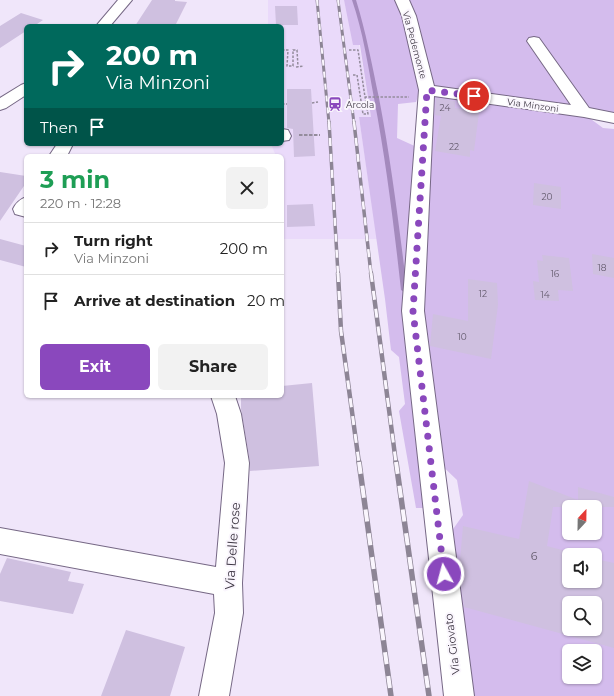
<!DOCTYPE html>
<html lang="en">
<head>
<meta charset="utf-8">
<style>
	:root { --surface:#fff; --page:#f2f2f2; --text:#222; --muted:#767676; --line:#e0e0e0; --accent:#8a48bd }
	body { margin:0; font-family:Montserrat,sans-serif; background:var(--page); color:var(--text); height:100vh; display:flex; flex-direction:column; font-size:15px; white-space:nowrap }
	* { box-sizing:border-box; margin:0 }
	p { font-size:13px; color:var(--muted) }
	.icon { flex:none; width:22px; height:22px; fill:none; stroke:currentColor; stroke-width:2; stroke-linecap:round; stroke-linejoin:round }
	.map { position:relative; flex:1; overflow:hidden }
	.details { position:absolute; left:24px; top:154px; width:260px; height:244px; display:flex; flex-direction:column; background:var(--surface); border-radius:6px; box-shadow:0 1px 3px #0004 }
	.details>* { flex:none }
	.banner { position:absolute; left:24px; top:24px; width:260px; height:122px; border-radius:6px; box-shadow:0 1px 3px #0004; background:#00695c; color:#fff; overflow:hidden }
	.needle { width:26px; rotate:22deg }
	.fabs { position:absolute; left:562px; top:500px; display:grid; gap:8px }
	.fabs a { display:grid; place-items:center; width:40px; height:40px; border-radius:6px; background:var(--surface); box-shadow:0 1px 3px #0004; font-size:20px }
	.pin { position:absolute; display:grid; place-items:center; width:34px; height:34px; color:#fff; margin:-17px; border:2px solid #fff; border-radius:50%; box-shadow:0 1px 4px #0007 }
	.me { position:absolute; width:44px; margin:-22px; rotate:353deg; stroke-linejoin:round; filter:drop-shadow(0 0 3px #0008) }
	.turn { display:flex; align-items:center; gap:14px; height:84px; padding:0 16px; font-size:18px }
	.turn .icon { width:52px; height:52px; stroke-width:2.5 }
	.turn b { display:block; font-size:28px; line-height:34px }
	.then { display:flex; align-items:center; height:38px; padding:0 16px; background:#0003; gap:8px; font-size:15px }
	.round { display:grid; place-items:center; flex:none; width:42px; height:42px; border-radius:6px; background:var(--page) }
	.overview { display:flex; align-items:center; justify-content:space-between; height:68px; padding:0 16px }
	h1 { font-size:24px; font-weight:700; line-height:30px; color:#1e9e55 }
	.action { display:flex; gap:8px; margin-top:auto; padding:8px 16px }
	.action a { flex:1; height:46px; border-radius:6px; background:var(--accent); color:#fff; font-size:16px; font-weight:700; line-height:46px; text-align:center }
	.action a+a { background:var(--page); color:var(--text) }
	ul { padding:0; list-style:none }
	li { display:flex; align-items:center; gap:12px; height:52px; padding:0 16px; border-top:1px solid var(--line) }
	li div { flex:1 }
	li b { display:block; font-size:15px }
	li em { font-style:normal }
	.map>svg:first-child { display:block }
</style>
</head>
<body>
<div class="map">
<svg width="614" height="696" viewBox="0 0 614 696">
	<rect width="100%" height="100%" fill="#f0e6fa"/>
	<path fill="#eadafa" d="M 268,0 L 344,0 L 349,20 L 359,45 L 371,117 L 359,117 L 377,239 L 282,239 L 282,156 L 276,156 L 271,144 L 282,144 L 282,26 L 268,26 Z"/>
	<path fill="#d4bced" fill-rule="evenodd" d="M 344,0 L 398,0 L 422,85 L 416,102 L 398,104 L 397,138 L 419,148 L 413,221 L 431,508 L 416,508 L 399,411 L 405,404 L 399,357 L 391,350 L 385,299 L 359,117 L 371,117 L 360,45 L 353,45 Z
		M 404,0 L 614,0 L 614,117 L 429,88 Z
		M 429,91 L 584,114 L 603,128 L 614,129 L 614,696 L 463,696 L 444,542 L 463,515 L 457,480 L 434,458 L 422,364 ZM 569,507 L 595,507 L 595,533 L 569,533 ZM 569,555 L 595,555 L 595,581 L 569,581 ZM 569,603 L 595,603 L 595,629 L 569,629 ZM 569,651 L 595,651 L 595,677 L 569,677 Z"/>
	<g fill="none" stroke-linecap="round" stroke-linejoin="round">
		<path fill="#a48abd" fill-rule="evenodd" d="M 352,0 L 356,0 C 366,32 372,65 379,98 C 391,161 399,225 407,290 L 404,292 L 401,290 C 394,226 386,161 374,98 C 368,65 363,32 352,0 Z"/>
	</g>
	<path fill="#cfc0e0" fill-rule="evenodd" d="M 152,0 L 175,0 L 175,1 L 187,2 L 175,26 L 135,26 Z
		M 275,6 L 297,6 L 298,25 L 276,25 Z
		M 21,13 L 43,20 L 34,26 L 26,26 L 26,31 L 0,48 L 0,26 Z
		M 287,89 L 311,89 L 315,156 L 294,157 L 293,129 L 287,128 Z
		M 436,98 L 455,101 L 455,108 L 472,110 L 472,112 L 479,113 L 474,151 L 470,150 L 470,157 L 435,151 L 441,116 L 435,115 Z
		M 0,172 L 26,176 L 26,183 L 0,221 Z
		M 534,183 L 561,187 L 561,209 L 533,205 Z
		M 313,204 L 315,226 L 287,227 L 287,205 Z
		M 0,239 L 26,246 L 26,267 L 0,260 Z
		M 592,254 L 614,258 L 614,278 L 593,274 Z
		M 542,255 L 569,258 L 573,291 L 558,290 L 559,301 L 535,300 L 533,281 L 539,282 L 537,260 L 543,261 Z
		M 468,279 L 497,283 L 498,305 L 491,359 L 430,346 L 433,314 L 468,321 Z
		M 312,383 L 319,466 L 250,471 L 250,463 L 241,409 L 241,396 L 282,396 L 282,386 Z
		M 529,481 L 578,500 L 578,487 L 614,497 L 614,507 L 553,507 L 547,546 L 581,555 L 569,555 L 569,581 L 595,581 L 595,559 L 614,563 L 614,648 L 464,607 L 459,571 L 463,526 L 519,539 ZM 569,603 L 595,603 L 595,629 L 569,629 Z
		M 7,558 L 71,572 L 68,581 L 84,584 L 73,614 L 0,601 L 0,574 Z
		M 126,630 L 185,647 L 170,696 L 101,696 Z"/>
	<g fill="none" stroke-linecap="round" stroke-linejoin="round">
		<defs>
			<path id="minor" d="M 395,0 L 409,0 L 416,16 L 434,86 L 571,105 L 527,41 L 529,38 L 534,37 L 539,38 L 589,108 L 614,113 L 614,123 L 584,117 L 434,96 L 424,311 L 474,696 L 444,696 L 402,311 L 419,90 L 402,16 Z
				M 282,129 L 288,130 L 291,136 L 289,140 L 282,141 Z
				M 57,144 L 73,144 L 67,156 L 49,156 Z
				M 26,197 L 26,217 L 15,214 L 13,209 C 16,203 19,200 26,197 Z
				M 211,396 L 235,396 L 241,414 L 249,463 L 242,583 L 243,613 L 229,696 L 199,696 L 215,613 L 214,594 L 0,554 L 0,528 L 216,567 L 225,463 L 217,414 Z"/>
			<path id="major" d="M 118,0 L 132,0 L 110,26 L 96,26 Z
				M 26,83 L 26,95 L 6,108 L 0,110 L 0,98 L 21,85 Z"/>
		</defs>
		<use href="#minor" stroke="#766885" stroke-width="2"/>
		<use href="#major" stroke="#766885" stroke-width="2"/>
		<path stroke="#948c9c" stroke-width="1.5" stroke-dasharray="2.5 1.5" stroke-linecap="butt" d="M 349,50 L 358,50 L 365,97 L 409,97
			M 283,67 L 283,50 L 288,50 L 287,66 L 293,66 L 293,50 L 297,50 L 298,67
			M 296,67 L 304,66
			M 353,75 L 357,75 L 363,114 L 368,114 L 365,97
			M 312,103 L 318,102
			M 282,104 L 287,104"/>
		<path stroke="#948c9c" stroke-width="2" stroke-dasharray="3.5 1.5" stroke-linecap="butt" d="M 299,135 L 320,135"/>
		<use href="#minor" fill="#fff" fill-rule="evenodd"/>
		<use href="#major" fill="#fff" fill-rule="evenodd"/>
		<defs>
			<path id="rail-far3" d="M 317,0 L 329,123
				M 338,0 L 354,123"/>
			<path id="rail-far2" d="M 329,122 L 338,274
				M 354,122 L 371,274"/>
			<path id="rail-far1" d="M 338,273 L 341,331 L 359,463
				M 371,273 L 396,463"/>
			<path id="rail" d="M 359,462 L 391,696
				M 396,462 L 429,696"/>
		</defs>
		<use href="#rail-far3" stroke="#8d8595" stroke-width="3"/>
		<use href="#rail-far2" stroke="#8d8595" stroke-width="3.5"/>
		<use href="#rail-far1" stroke="#8d8595" stroke-width="4.5"/>
		<use href="#rail" stroke="#8d8595" stroke-width="5.5"/>
		<use href="#rail-far3" stroke="#faf6fd" stroke-width="2" stroke-dasharray="6" stroke-linecap="butt"/>
		<use href="#rail-far2" stroke="#faf6fd" stroke-width="2.5" stroke-dasharray="8" stroke-linecap="butt"/>
		<use href="#rail-far1" stroke="#faf6fd" stroke-width="3" stroke-dasharray="9" stroke-linecap="butt"/>
		<use href="#rail" stroke="#faf6fd" stroke-width="4" stroke-dasharray="12" stroke-linecap="butt"/>
	</g>
	<g fill="none" stroke-linecap="round" stroke-linejoin="round">
		<path stroke="#8a48bd" stroke-width="7" stroke-dasharray="0 12.6" d="M 444,574 L 413,311 L 427,90 L 474,96"/>
	</g>
	<defs>
		<symbol id="station-bare" viewBox="-9 -9 18 18"><path d="M-3-6H3Q5-6 5-4V2Q5 4 3 4L4.5 6H3L1.5 4h-3L-3 6H-4.5L-3 4Q-5 4-5 2V-4Q-5-6-3-6ZM-3.5-4v3h7v-3ZM-3.5 1v1.5H-2V1ZM2 1v1.5H3.5V1Z" fill="#8a48bd" stroke="#faf6fd" stroke-width="2.5" paint-order="stroke"/></symbol>
	</defs>
	<g fill-rule="evenodd">
		<use href="#station-bare" x="325" y="94" width="20" height="20"/>
	</g>
	<g text-anchor="middle" dominant-baseline="central" stroke-width="4" stroke-linejoin="round" paint-order="stroke">
		<g font-size="9" fill="#3f3845" stroke="#faf6fd">
			<text transform="translate(415 45) rotate(75)">Via Pedemonte</text>
			<text transform="translate(533 105) rotate(8)">Via Minzoni</text>
		</g>
		<g font-size="9" fill="#3f3845" stroke="#faf6fd" text-anchor="start">
			<text x="346" y="104">Arcola</text>
		</g>
		<g font-size="9" fill="#635a6c">
			<text x="445" y="107">24</text>
			<text x="454" y="146">22</text>
			<text x="547" y="196">20</text>
			<text x="602" y="267">18</text>
			<text x="555" y="273">16</text>
			<text x="483" y="293">12</text>
			<text x="545" y="294">14</text>
			<text x="462" y="336">10</text>
		</g>
		<g font-size="11" fill="#635a6c">
			<text x="534" y="556">6</text>
		</g>
		<g font-size="11" fill="#3f3845" stroke="#faf6fd">
			<text transform="translate(452 644) rotate(-97)">Via Giovato</text>
		</g>
		<g font-size="13" fill="#3f3845" stroke="#faf6fd">
			<text transform="translate(232 546) rotate(-86)">Via Delle rose</text>
		</g>
	</g>
</svg>
<div class="fabs">
<a><svg class="needle" viewBox="-14 -14 28 28"><path d="M0-13l5 13h-10z" fill="#e53935"/><path d="M0 13l5-13h-10z" fill="#767676"/></svg></a>
<a><svg class="icon" aria-label="sound" viewBox="0 0 24 24"><path d="M4 9h4l5-4v14l-5-4H4zM17 9q2 3 0 6"/></svg></a>
<a><svg class="icon" aria-label="search" viewBox="0 0 24 24"><circle cx="10" cy="10" r="6"/><path d="M15 15l6 6"/></svg></a>
<a><svg class="icon" aria-label="layers" viewBox="0 0 24 24"><path d="M12 4l9 5-9 5-9-5zM3 14l9 5 9-5"/></svg></a>
</div>
<div class="pin" style="left:474px;top:96px;background:#d93025"><svg class="icon" aria-label="arrive" viewBox="0 0 24 24"><path d="M6 21V4h12l-3 4 3 4H6"/></svg></div>
<svg class="me" style="left:444px;top:574px" viewBox="-20 -20 40 40"><circle r="17" fill="#8a48bd" stroke="#fff" stroke-width="3"/><path d="M0-11L8 9 0 5-8 9z" fill="#fff"/></svg>
<div class="banner">
<div class="turn"><svg class="icon" aria-label="right" viewBox="0 0 24 24"><path d="M7 20v-9h11M14 6l5 5-5 5"/></svg><div><b>200 m</b>Via Minzoni</div></div>
<div class="then">Then<svg class="icon" aria-label="arrive" viewBox="0 0 24 24"><path d="M6 21V4h12l-3 4 3 4H6"/></svg></div>
</div>
<section class="details">
<div class="overview"><div><h1>3 min</h1><p>220 m · 12:28</p></div><a class="round"><svg class="icon" aria-label="close" viewBox="0 0 24 24"><path d="M6 6l12 12M18 6L6 18"/></svg></a></div>
<ul>
<li><svg class="icon" aria-label="right" viewBox="0 0 24 24"><path d="M7 20v-9h11M14 6l5 5-5 5"/></svg><div><b>Turn right</b><p>Via Minzoni</p></div><em>200 m</em></li>
<li><svg class="icon" aria-label="arrive" viewBox="0 0 24 24"><path d="M6 21V4h12l-3 4 3 4H6"/></svg><div><b>Arrive at destination</b></div><em>20 m</em></li>
</ul>
<div class="action"><a>Exit</a><a>Share</a></div>
</section>
</div>
</body>
</html>
